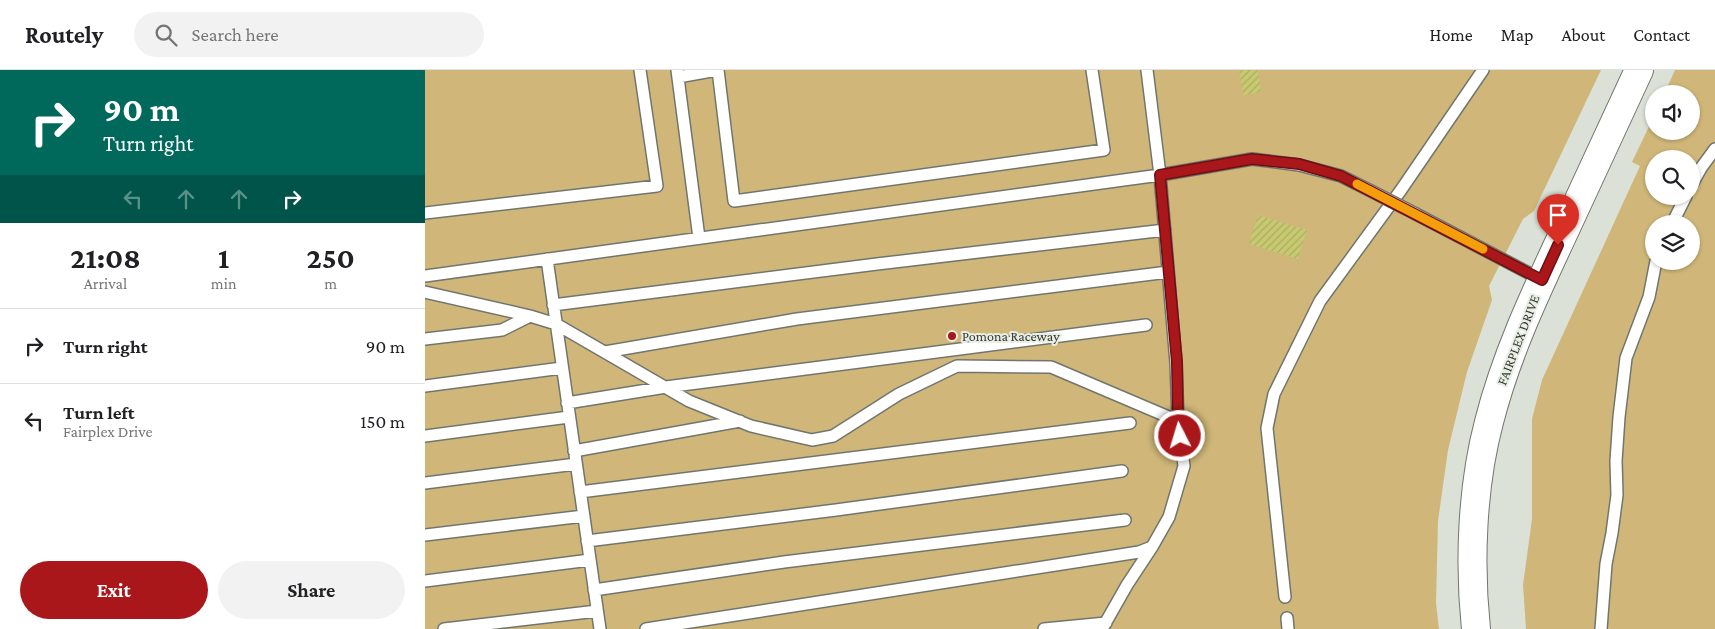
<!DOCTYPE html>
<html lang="en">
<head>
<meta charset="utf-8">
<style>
	:root { --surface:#fff; --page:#f2f2f2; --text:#202124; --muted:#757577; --line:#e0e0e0; --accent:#aa171b }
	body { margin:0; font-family:"Crimson Pro",serif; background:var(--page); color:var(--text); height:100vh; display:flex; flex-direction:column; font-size:19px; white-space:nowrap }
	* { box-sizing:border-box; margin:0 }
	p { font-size:16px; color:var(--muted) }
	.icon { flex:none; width:28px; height:28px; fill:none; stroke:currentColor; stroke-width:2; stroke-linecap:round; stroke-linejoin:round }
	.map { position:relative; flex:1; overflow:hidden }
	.details { display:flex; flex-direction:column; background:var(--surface); width:425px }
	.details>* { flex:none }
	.hud { background:#00695c; color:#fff; overflow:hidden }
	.buttons { position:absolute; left:1220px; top:15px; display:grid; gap:10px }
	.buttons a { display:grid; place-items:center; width:55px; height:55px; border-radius:50%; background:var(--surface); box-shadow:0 1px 4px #0004; font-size:25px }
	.pin { position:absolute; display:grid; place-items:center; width:42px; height:42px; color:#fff; margin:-51px -21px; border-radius:50% 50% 50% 0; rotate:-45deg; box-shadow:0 0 5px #0007 }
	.pin .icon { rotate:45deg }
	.me { position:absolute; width:55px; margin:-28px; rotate:355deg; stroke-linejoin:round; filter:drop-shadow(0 0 4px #0008) }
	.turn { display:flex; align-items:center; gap:18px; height:105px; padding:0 20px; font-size:22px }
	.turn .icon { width:65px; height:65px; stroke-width:2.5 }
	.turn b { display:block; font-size:35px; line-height:42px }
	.lanes { display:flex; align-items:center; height:48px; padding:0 20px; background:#0003; justify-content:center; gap:25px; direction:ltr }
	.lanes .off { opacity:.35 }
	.eta { display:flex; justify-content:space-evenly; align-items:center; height:85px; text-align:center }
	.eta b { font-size:30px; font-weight:700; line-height:35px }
	.primary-button { display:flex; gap:10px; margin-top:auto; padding:10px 20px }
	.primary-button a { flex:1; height:58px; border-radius:30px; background:var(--accent); color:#fff; font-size:20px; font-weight:700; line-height:58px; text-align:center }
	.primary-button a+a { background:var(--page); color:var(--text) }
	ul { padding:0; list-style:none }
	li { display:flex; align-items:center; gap:15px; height:75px; padding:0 20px; border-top:1px solid var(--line) }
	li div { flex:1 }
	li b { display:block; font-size:19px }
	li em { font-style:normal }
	header { display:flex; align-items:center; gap:30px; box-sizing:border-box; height:70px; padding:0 25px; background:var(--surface); border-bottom:1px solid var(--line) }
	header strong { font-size:24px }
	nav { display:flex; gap:28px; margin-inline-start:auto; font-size:18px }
	.search { width:350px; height:45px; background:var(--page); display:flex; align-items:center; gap:12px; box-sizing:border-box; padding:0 18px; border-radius:28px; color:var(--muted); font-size:19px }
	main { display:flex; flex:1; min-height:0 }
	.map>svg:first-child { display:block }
</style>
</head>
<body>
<header>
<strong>Routely</strong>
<div class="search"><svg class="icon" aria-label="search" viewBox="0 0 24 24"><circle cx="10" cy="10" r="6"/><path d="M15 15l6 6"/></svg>Search here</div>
<nav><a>Home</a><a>Map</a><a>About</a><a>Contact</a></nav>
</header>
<main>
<section class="details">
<div class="hud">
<div class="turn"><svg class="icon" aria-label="right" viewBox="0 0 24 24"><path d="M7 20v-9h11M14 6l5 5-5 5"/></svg><div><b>90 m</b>Turn right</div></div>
<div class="lanes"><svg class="icon off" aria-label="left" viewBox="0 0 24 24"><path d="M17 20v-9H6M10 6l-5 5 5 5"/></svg><svg class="icon off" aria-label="ahead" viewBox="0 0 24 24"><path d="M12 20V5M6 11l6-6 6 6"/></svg><svg class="icon off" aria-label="ahead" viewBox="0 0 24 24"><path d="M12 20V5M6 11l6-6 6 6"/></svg><svg class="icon" aria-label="right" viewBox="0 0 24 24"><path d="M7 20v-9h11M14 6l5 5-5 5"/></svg></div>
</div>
<div class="eta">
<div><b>21:08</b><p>Arrival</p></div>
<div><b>1</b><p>min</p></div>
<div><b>250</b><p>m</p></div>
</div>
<ul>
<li><svg class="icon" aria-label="right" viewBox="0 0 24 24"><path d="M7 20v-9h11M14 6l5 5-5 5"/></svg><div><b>Turn right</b></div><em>90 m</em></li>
<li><svg class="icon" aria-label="left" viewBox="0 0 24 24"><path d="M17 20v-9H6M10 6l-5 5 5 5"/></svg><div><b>Turn left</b><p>Fairplex Drive</p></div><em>150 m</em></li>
</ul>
<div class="primary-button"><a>Exit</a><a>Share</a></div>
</section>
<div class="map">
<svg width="1290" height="559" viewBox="0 0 1290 559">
	<defs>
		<pattern id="building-hatch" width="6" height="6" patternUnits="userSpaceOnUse" patternTransform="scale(1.25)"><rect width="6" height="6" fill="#c8c971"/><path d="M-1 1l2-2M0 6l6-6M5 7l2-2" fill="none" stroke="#acad62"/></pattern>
	</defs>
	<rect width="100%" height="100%" fill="#dbe1d6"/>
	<path fill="#d0b779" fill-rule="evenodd" d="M 0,0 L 1176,0 L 1109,141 L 1098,149 L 1064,216 L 1067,230 L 1042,302 L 1023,380 L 1013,451 L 1011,533 L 1014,559 L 0,559 Z
		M 1250,0 L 1290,0 L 1290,559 L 1101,559 L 1098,515 L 1107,449 L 1107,349 L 1117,310 L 1215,96 L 1207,92 L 1229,46 L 1229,61 L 1266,61 L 1266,24 L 1239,24 ZM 1229,89 L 1266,89 L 1266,126 L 1229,126 ZM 1229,154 L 1266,154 L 1266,191 L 1229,191 Z"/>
	<path fill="url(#building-hatch)" d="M 814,0 L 833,0 L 836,22 L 818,25 Z
		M 833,145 L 882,160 L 873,189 L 824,174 Z"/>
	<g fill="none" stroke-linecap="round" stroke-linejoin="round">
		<defs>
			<path id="lane" d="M 252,0 L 274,168
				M 293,0 L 309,131 L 679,80 L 667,0
				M 253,7 L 292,0
				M 1266,116 L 1276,98 L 1290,79
				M 0,143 L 232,116 L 215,0
				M 991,144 L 1117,210
				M 1247,154 L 1261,126
				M 122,189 L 175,559
				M 0,206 L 735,105 L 827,89 L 874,95 L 916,106 L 944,120
				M 0,222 L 105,246 L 131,254 L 264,331 L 326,356 L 387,370 L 408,366 L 474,324 L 532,296 L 626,297 L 753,351
				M 128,235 L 452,194 L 740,160
				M 0,269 L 77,260 L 105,246
				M 180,282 L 372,249 L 743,202
				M 0,316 L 137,298
				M 142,333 L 241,317 L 721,255
				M 0,366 L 144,347
				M 149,381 L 315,351
				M 0,413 L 151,394
				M 155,422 L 705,353
				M 0,465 L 159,446
				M 162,471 L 411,440 L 697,401
				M 0,511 L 165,490
				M 169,520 L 359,492 L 700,450
				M 860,527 L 842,358 L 849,324 L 895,231 L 976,120 L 1058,0
				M 862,548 L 863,559
				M 19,559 L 172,541
				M 221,559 L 714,482 L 727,477 L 744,447 L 759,396 L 753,351 L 751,293 L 735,105 L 722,0
				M 619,559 L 681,553
				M 677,559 L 702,515 L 727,477
				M 1176,559 L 1181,494 L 1187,463 L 1192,425 L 1191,391 L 1194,347 L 1201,288 L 1224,227 L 1231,191"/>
			<path id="secondary" d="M 1051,559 C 1044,493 1047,416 1064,352 C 1081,285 1110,224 1139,162 C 1164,108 1189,54 1214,0"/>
		</defs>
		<use href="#lane" stroke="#71766d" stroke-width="14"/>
		<use href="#secondary" stroke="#71766d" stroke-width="30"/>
		<use href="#lane" stroke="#fff" stroke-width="11"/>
		<use href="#secondary" stroke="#fff" stroke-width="28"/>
		<defs>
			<path id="lane-bridge" d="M 944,120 L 991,144"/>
		</defs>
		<use href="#lane-bridge" stroke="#71766d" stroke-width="14" stroke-linecap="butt"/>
		<use href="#lane-bridge" stroke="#fff" stroke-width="11"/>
	</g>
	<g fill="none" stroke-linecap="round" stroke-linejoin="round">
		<defs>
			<path id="route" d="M 755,366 L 753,351 L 752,292 L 735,105 L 827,89 L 874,94 L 916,106 L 1117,210 L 1133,175"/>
		</defs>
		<use href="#route" stroke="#6e0f12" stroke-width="12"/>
		<use href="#route" stroke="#aa171b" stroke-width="9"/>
		<path stroke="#f59e0b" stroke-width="9" d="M 932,114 L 1058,179"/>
	</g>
	<circle fill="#aa171b" stroke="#e8eee3" stroke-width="2" cx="527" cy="266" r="5"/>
	<g text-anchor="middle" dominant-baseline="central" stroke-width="4" stroke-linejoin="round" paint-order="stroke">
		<g font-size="14" fill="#363834" stroke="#e8eee3" text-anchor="start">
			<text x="537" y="266">Pomona Raceway</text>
		</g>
		<g font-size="14" fill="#363834" stroke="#e8eee3">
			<text transform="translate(1093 270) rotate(-69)">FAIRPLEX DRIVE</text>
		</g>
	</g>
</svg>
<div class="buttons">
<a><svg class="icon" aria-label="sound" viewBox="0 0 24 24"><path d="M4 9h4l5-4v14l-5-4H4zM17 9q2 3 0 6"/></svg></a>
<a><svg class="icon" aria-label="search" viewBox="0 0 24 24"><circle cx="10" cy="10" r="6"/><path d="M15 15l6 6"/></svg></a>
<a><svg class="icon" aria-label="layers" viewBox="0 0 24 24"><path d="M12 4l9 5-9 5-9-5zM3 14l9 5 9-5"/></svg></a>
</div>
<div class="pin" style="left:1133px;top:175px;background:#d93025"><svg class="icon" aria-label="arrive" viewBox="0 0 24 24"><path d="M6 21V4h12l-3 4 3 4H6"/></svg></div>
<svg class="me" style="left:755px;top:366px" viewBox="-20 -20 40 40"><circle r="17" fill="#aa171b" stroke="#fff" stroke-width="3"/><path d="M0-11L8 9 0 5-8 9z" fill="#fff"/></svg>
</div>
</main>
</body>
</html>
